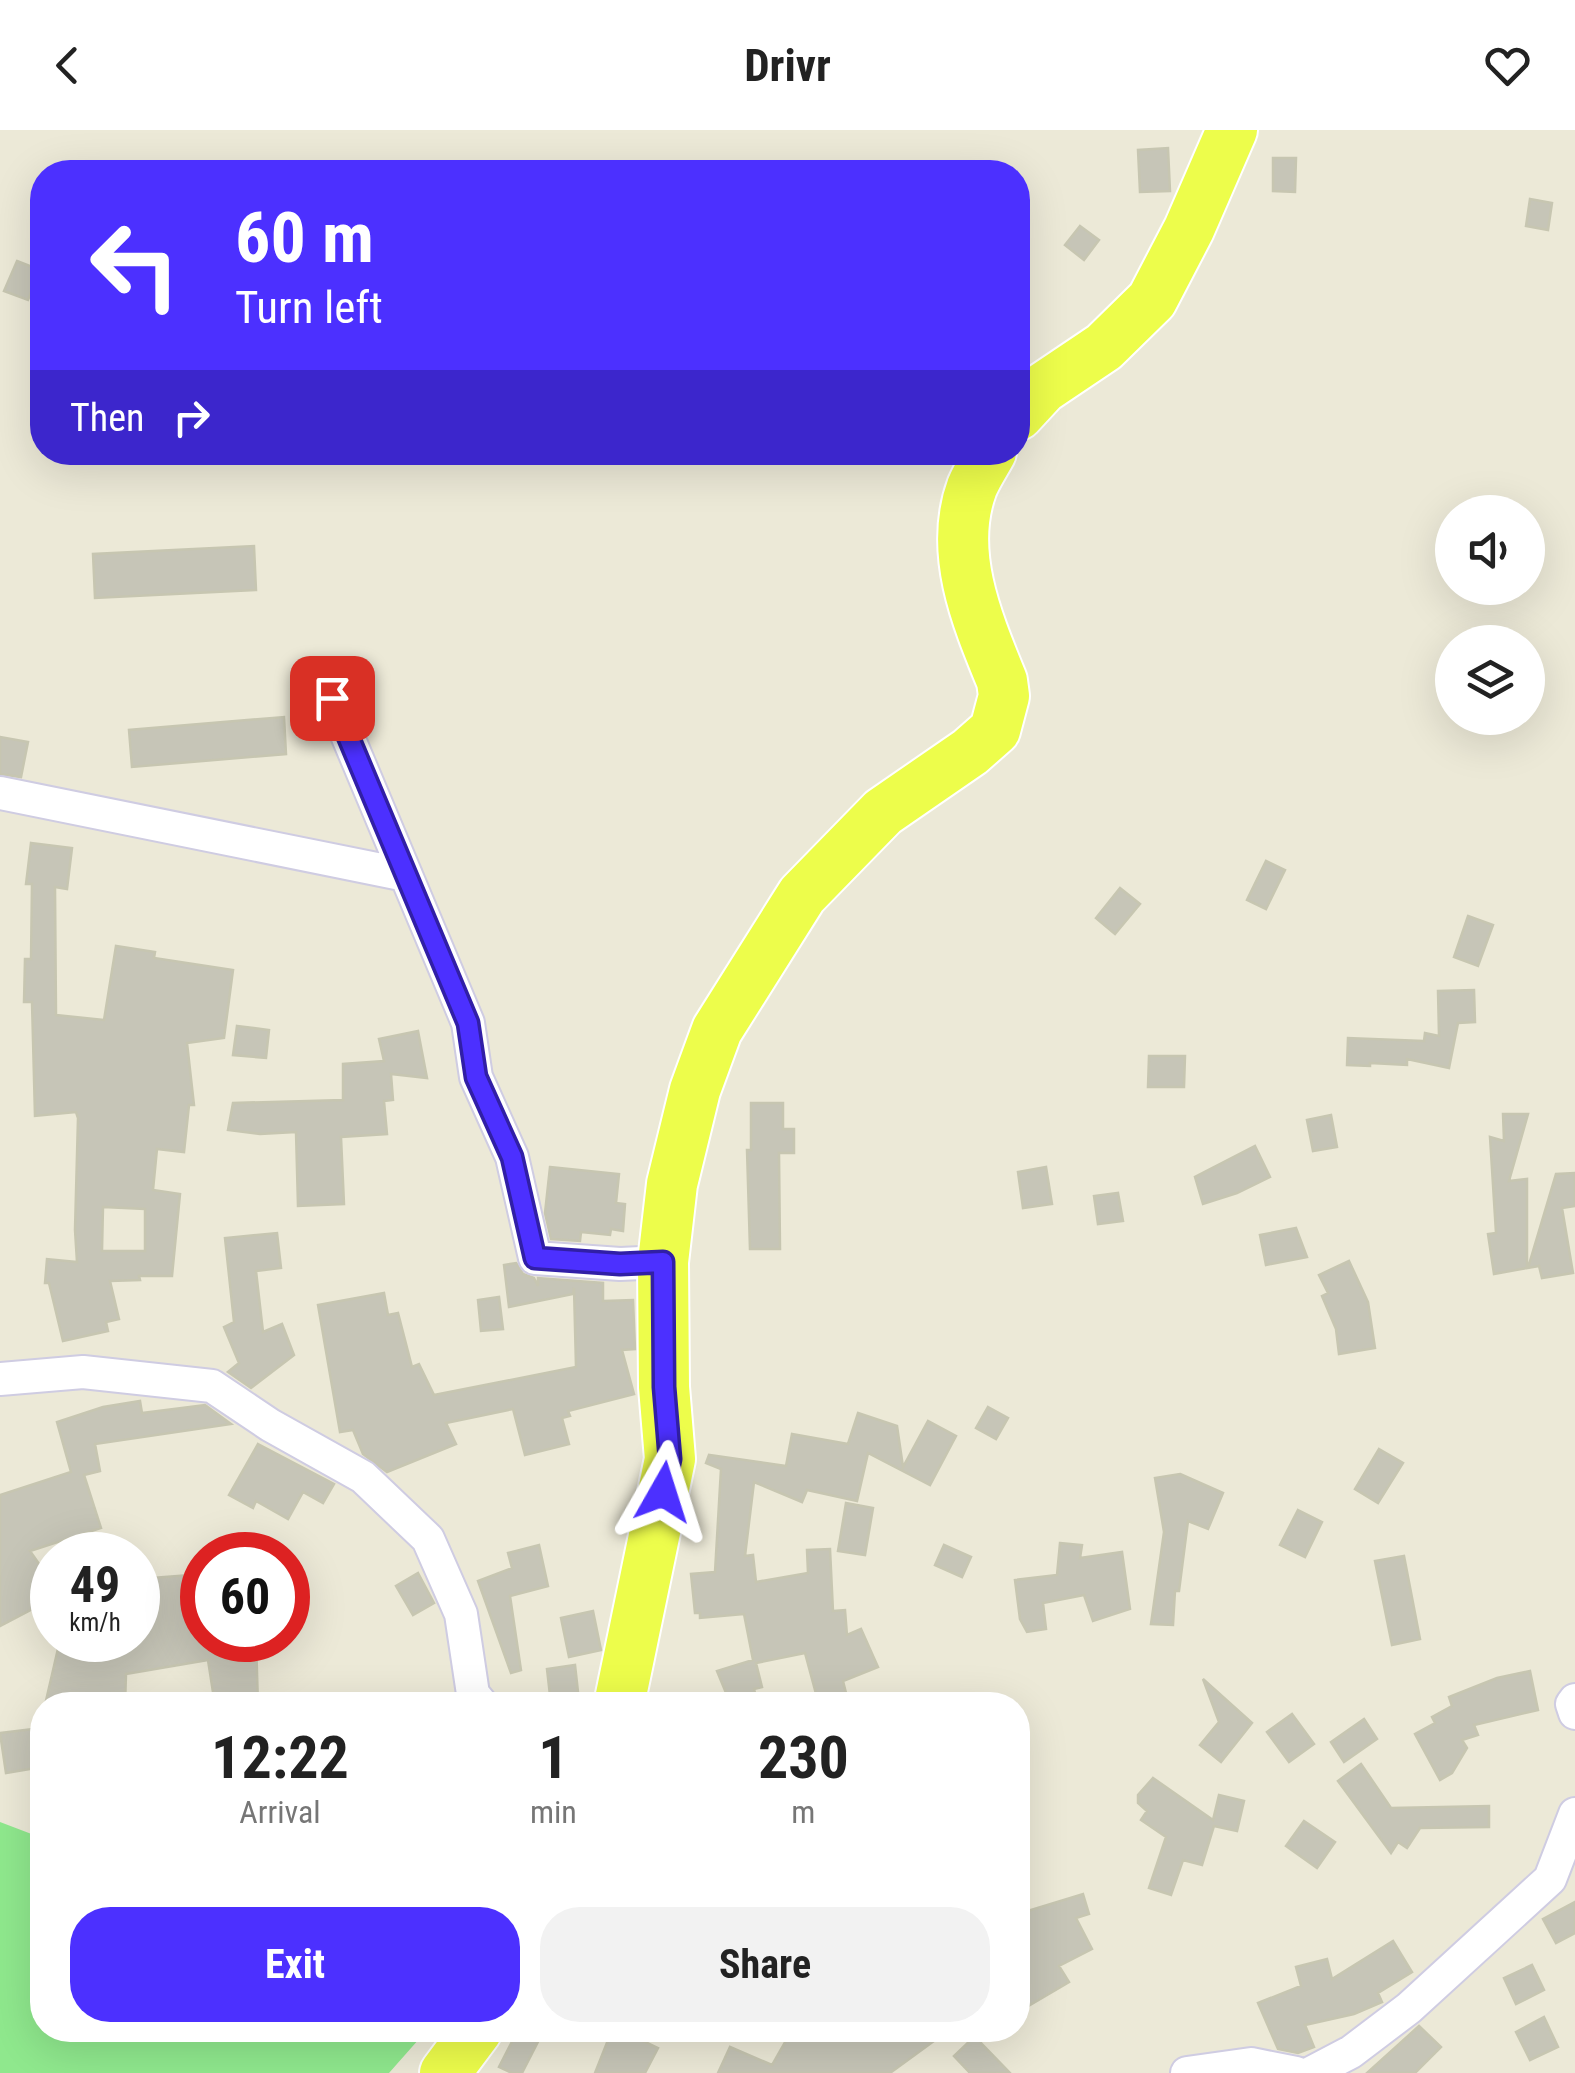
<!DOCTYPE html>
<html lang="en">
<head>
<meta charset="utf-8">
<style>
	:root { --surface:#fff; --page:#f2f2f2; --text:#222; --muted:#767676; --accent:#4c30ff }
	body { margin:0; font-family:"Roboto Condensed",sans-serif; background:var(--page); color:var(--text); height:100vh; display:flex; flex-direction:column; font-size:38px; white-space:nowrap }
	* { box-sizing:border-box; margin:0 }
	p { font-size:32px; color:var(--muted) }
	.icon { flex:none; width:55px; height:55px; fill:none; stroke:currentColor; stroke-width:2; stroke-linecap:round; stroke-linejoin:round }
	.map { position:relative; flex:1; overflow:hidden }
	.panel { position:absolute; left:30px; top:1562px; width:1000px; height:350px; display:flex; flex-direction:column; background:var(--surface); border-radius:40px; box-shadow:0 10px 40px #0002 }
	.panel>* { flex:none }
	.guide { position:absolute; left:30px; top:30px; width:1000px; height:305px; border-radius:40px; box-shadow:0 10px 40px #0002; background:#4c30ff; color:#fff; overflow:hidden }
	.tools { position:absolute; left:1435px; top:365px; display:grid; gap:20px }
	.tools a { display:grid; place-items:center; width:110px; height:110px; border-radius:50%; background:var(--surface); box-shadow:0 10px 40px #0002; font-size:50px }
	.speed { position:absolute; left:30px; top:1402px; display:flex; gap:20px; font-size:50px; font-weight:700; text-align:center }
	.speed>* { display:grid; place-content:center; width:130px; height:130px; border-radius:50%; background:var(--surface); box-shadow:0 10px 40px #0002; line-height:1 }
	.speed small { font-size:25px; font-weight:400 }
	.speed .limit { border:15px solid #d22; background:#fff; color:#111 }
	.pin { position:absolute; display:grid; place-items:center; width:85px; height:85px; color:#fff; margin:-42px; border-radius:20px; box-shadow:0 5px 15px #0006 }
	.me { position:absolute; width:110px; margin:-55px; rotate:6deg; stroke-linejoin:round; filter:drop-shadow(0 0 8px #0008) }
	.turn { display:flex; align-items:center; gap:35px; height:210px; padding:0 40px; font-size:45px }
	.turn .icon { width:130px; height:130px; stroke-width:2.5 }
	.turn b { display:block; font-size:70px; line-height:85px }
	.then { display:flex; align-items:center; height:95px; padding:0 40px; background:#0003; gap:20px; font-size:38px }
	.eta { display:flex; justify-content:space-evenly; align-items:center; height:170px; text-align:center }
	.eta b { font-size:60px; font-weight:700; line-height:70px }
	.action { display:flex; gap:20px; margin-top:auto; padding:20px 40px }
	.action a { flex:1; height:115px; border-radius:40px; background:var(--accent); color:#fff; font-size:40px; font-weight:700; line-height:115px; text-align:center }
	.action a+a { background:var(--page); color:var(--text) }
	header { display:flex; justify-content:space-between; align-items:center; height:130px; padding:0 40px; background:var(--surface); font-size:45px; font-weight:700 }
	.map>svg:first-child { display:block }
</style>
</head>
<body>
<header><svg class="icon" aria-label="back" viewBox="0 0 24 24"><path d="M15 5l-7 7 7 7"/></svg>Drivr<svg class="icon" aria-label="heart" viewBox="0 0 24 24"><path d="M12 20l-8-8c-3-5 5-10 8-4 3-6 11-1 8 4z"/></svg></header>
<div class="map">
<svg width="1575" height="1943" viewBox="0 0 1575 1943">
	<rect width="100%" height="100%" fill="#ece9d7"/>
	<path fill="#8fe88d" d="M 0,1692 L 42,1708 L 42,1900 L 427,1900 L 389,1943 L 0,1943 Z"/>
	<path fill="#c6c5b7" stroke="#c7c6b1" stroke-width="2.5" fill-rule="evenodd" d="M 1168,18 L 1170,61 L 1140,62 L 1138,20 Z
		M 1273,28 L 1296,28 L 1295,62 L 1273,61 Z
		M 1530,69 L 1552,73 L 1548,100 L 1526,96 Z
		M 1080,96 L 1099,110 L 1084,130 L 1065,115 Z
		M 17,131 L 40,140 L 28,170 L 4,161 Z
		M 254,416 L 256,460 L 95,468 L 93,424 Z
		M 284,587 L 286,624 L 132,637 L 129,600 Z
		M 0,607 L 28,612 L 21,647 L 0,644 Z
		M 31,713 L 72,718 L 67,759 L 55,757 L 56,885 L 104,890 L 116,816 L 155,822 L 154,828 L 233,840 L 224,908 L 187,913 L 194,975 L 189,975 L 184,1022 L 157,1019 L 153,1060 L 180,1064 L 172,1146 L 139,1146 L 140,1150 L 110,1151 L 119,1189 L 106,1192 L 108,1201 L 63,1211 L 49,1153 L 45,1153 L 47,1129 L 77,1132 L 75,1100 L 78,988 L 76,982 L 35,986 L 32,872 L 24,872 L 25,829 L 31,829 L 32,754 L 26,754 ZM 103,1077 L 145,1079 L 145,1121 L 102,1121 Z
		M 1266,731 L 1285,740 L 1266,779 L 1247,770 Z
		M 1120,758 L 1140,774 L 1115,804 L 1096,788 Z
		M 1468,786 L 1493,795 L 1478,836 L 1454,827 Z
		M 1474,860 L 1475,892 L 1458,893 L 1449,938 L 1407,929 L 1407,935 L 1370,933 L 1370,936 L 1347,935 L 1348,908 L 1424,911 L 1425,903 L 1439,906 L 1438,861 Z
		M 237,896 L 269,900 L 266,928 L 233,925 Z
		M 418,901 L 427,948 L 391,944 L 393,970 L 384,971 L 387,1004 L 341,1007 L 344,1074 L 298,1076 L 296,1002 L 260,1004 L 228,1000 L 233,973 L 343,970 L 343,934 L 384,931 L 379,909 Z
		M 1149,926 L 1185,926 L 1184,957 L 1148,957 Z
		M 751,973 L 783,973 L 783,999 L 794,999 L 794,1023 L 779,1023 L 780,1119 L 750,1119 L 747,1020 L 751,1020 Z
		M 1503,984 L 1528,984 L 1509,1051 L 1527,1049 L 1527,1138 L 1494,1144 L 1488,1104 L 1496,1103 L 1490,1007 L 1504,1011 Z
		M 1331,985 L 1337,1017 L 1313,1021 L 1307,990 Z
		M 1255,1016 L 1270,1047 L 1237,1063 L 1203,1074 L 1195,1047 Z
		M 550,1037 L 619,1044 L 616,1073 L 625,1074 L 623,1101 L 611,1099 L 610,1105 L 581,1102 L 580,1111 L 551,1109 L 545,1083 Z
		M 1046,1037 L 1052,1074 L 1023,1078 L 1018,1042 Z
		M 1575,1043 L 1575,1076 L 1562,1078 L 1573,1143 L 1542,1148 L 1539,1136 L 1528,1138 L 1556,1044 Z
		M 1118,1063 L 1123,1091 L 1098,1094 L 1094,1066 Z
		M 1296,1098 L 1307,1127 L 1266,1135 L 1260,1105 Z
		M 277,1103 L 281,1138 L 256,1141 L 263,1202 L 282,1194 L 294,1225 L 251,1258 L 228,1242 L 239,1233 L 224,1197 L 234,1192 L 225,1108 Z
		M 1349,1131 L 1368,1172 L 1375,1218 L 1339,1224 L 1336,1199 L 1322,1166 L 1328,1163 L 1319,1145 Z
		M 516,1133 L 523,1144 L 534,1148 L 538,1156 L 538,1148 L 603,1153 L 603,1171 L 633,1170 L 635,1219 L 622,1220 L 634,1264 L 568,1281 L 570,1286 L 562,1288 L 569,1314 L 525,1325 L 513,1279 L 446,1293 L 456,1314 L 387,1342 L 363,1324 L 353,1300 L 340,1302 L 318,1175 L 384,1163 L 388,1185 L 398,1183 L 412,1237 L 419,1234 L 434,1265 L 576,1237 L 574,1158 L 573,1164 L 509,1177 L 504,1135 Z
		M 499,1167 L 503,1199 L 481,1201 L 478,1170 Z
		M 140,1271 L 142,1283 L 205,1275 L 231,1294 L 95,1314 L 100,1341 L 84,1345 L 101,1398 L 30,1421 L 49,1448 L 35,1462 L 42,1474 L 0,1496 L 0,1365 L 71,1342 L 57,1292 L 103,1277 Z
		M 988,1277 L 1008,1288 L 996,1309 L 976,1298 Z
		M 858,1283 L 897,1296 L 903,1337 L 928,1291 L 956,1306 L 930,1355 L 868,1323 L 857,1371 L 807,1360 L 802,1372 L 754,1352 L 745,1426 L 753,1425 L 756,1452 L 808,1443 L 807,1420 L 830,1419 L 833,1481 L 845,1480 L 847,1505 L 861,1499 L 878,1537 L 843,1551 L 847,1567 L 819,1575 L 805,1523 L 756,1533 L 762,1557 L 754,1559 L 758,1575 L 731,1575 L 717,1541 L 753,1530 L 744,1484 L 700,1488 L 700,1483 L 695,1483 L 691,1444 L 715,1442 L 721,1339 L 706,1333 L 709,1325 L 786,1336 L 792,1304 L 848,1314 Z
		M 258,1314 L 334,1354 L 323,1373 L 303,1362 L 288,1389 L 256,1371 L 253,1378 L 229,1365 Z
		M 1379,1319 L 1403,1333 L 1378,1373 L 1355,1359 Z
		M 1180,1344 L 1223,1363 L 1208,1399 L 1188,1391 L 1179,1461 L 1175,1461 L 1173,1495 L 1151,1494 L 1164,1402 L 1155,1348 Z
		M 846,1373 L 873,1378 L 865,1425 L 838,1421 Z
		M 1298,1380 L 1322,1392 L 1305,1427 L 1280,1415 Z
		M 1060,1413 L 1082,1415 L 1080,1428 L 1122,1422 L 1130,1479 L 1093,1491 L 1084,1465 L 1043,1473 L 1046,1499 L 1027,1502 L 1020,1489 L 1015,1450 L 1057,1445 Z
		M 539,1415 L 548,1456 L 510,1466 L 521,1540 L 511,1543 L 478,1451 L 512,1438 L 508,1423 Z
		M 944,1415 L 971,1427 L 962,1447 L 935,1435 Z
		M 1404,1426 L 1420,1509 L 1392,1515 L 1375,1431 Z
		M 418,1443 L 434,1473 L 413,1485 L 396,1456 Z
		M 202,1444 L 202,1510 L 256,1510 L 258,1575 L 215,1575 L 208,1530 L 126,1544 L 125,1575 L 45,1575 L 60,1510 L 142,1510 L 140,1497 L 147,1496 L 140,1449 Z
		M 593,1481 L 601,1520 L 569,1527 L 561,1488 Z
		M 575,1535 L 579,1571 L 551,1574 L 547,1539 Z
		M 1530,1541 L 1538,1580 L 1474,1595 L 1478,1605 L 1462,1610 L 1467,1618 L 1452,1643 L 1440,1650 L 1415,1604 L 1435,1593 L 1432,1587 L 1452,1576 L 1449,1567 L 1497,1548 Z
		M 1203,1549 L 1252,1593 L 1221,1632 L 1200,1615 L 1219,1592 Z
		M 1292,1584 L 1314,1614 L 1289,1632 L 1267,1602 Z
		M 1364,1589 L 1377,1609 L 1344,1632 L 1331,1612 Z
		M 42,1598 L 42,1637 L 6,1643 L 0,1603 Z
		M 1361,1634 L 1391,1678 L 1489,1676 L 1489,1697 L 1420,1698 L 1407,1718 L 1398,1712 L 1391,1723 L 1338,1651 Z
		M 1153,1648 L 1213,1690 L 1219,1665 L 1244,1671 L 1237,1701 L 1214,1696 L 1202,1735 L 1183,1730 L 1171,1765 L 1149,1758 L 1166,1707 L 1141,1690 L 1147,1681 L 1138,1673 L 1138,1665 Z
		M 1304,1691 L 1335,1712 L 1317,1738 L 1286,1716 Z
		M 1083,1764 L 1089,1784 L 1076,1788 L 1092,1819 L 1059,1836 L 1069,1852 L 1018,1882 L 1018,1784 Z
		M 1575,1772 L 1575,1803 L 1556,1813 L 1543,1789 Z
		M 1393,1811 L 1412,1842 L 1378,1863 L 1382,1872 L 1354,1884 L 1305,1895 L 1314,1917 L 1298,1923 L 1278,1919 L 1258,1873 L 1301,1856 L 1296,1837 L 1327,1829 L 1332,1849 Z
		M 1532,1835 L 1544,1860 L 1516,1874 L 1504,1848 Z
		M 1544,1887 L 1558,1917 L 1530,1930 L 1516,1902 Z
		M 1419,1896 L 1441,1917 L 1415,1943 L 1367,1943 Z
		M 518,1900 L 544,1900 L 522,1943 L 512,1943 L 499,1937 Z
		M 612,1900 L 649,1900 L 643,1911 L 658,1918 L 645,1943 L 595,1943 Z
		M 792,1900 L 949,1900 L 890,1943 L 718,1943 L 730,1917 L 772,1935 Z
		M 975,1906 L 982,1914 L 1010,1943 L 970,1943 L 954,1926 Z"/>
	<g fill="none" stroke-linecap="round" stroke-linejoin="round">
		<defs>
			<path id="minor" d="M 332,569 L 468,893 L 476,947 L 512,1027 L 535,1128 L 620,1134 L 663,1132
				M 0,663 L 406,745
				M 0,1249 L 83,1242 L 212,1256 L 270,1295 L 363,1347 L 428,1409 L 461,1484 L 473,1564 L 482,1575
				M 1575,1570 L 1572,1574 L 1575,1583
				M 1187,1943 L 1251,1934 L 1296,1943
				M 1311,1943 L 1351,1922 L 1409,1878 L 1550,1749 L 1575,1684"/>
			<path id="primary" d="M 1018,285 L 1043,258 L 1104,217 L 1152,170 L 1189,99 L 1232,0
				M 619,1575 L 670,1329 L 664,1257 L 663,1132 L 672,1054 L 695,960 L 717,900 L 802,765 L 883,682 L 970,622 L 995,600 L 1004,566 L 1002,551 C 977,490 948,422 972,357 C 977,345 985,333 991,322
				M 445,1943 L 477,1900"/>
		</defs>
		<use href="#minor" stroke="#cfcce2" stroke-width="36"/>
		<use href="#primary" stroke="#fff" stroke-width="54"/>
		<use href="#minor" stroke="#fff" stroke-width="32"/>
		<use href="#primary" stroke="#edfd4b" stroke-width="50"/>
	</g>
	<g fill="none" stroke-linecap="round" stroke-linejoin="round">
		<defs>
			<path id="route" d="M 332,568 L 468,893 L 476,947 L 512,1027 L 535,1128 L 620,1134 L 663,1132 L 664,1257 L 670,1329 L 663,1362"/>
		</defs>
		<use href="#route" stroke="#311fa6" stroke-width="25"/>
		<use href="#route" stroke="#4c30ff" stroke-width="18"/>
	</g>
</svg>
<div class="tools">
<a><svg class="icon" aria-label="sound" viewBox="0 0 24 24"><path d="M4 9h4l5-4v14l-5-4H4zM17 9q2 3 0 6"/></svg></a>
<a><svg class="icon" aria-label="layers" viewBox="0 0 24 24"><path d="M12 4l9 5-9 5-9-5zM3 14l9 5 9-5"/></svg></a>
</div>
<div class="speed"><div>49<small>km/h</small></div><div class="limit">60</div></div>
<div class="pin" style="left:332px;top:568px;background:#d93025"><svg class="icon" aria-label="arrive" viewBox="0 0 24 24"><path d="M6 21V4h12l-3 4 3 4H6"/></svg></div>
<svg class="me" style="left:663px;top:1362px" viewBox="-20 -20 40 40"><path d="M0-17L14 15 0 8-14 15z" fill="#4c30ff" stroke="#fff" stroke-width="4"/></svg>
<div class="guide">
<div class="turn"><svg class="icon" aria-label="left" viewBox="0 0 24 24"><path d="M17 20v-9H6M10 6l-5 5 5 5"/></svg><div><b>60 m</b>Turn left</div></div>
<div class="then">Then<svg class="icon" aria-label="right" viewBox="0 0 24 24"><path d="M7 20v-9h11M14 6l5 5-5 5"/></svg></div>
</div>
<section class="panel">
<div class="eta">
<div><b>12:22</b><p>Arrival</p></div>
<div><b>1</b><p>min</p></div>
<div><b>230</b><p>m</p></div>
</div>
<div class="action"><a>Exit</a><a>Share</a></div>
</section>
</div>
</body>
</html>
